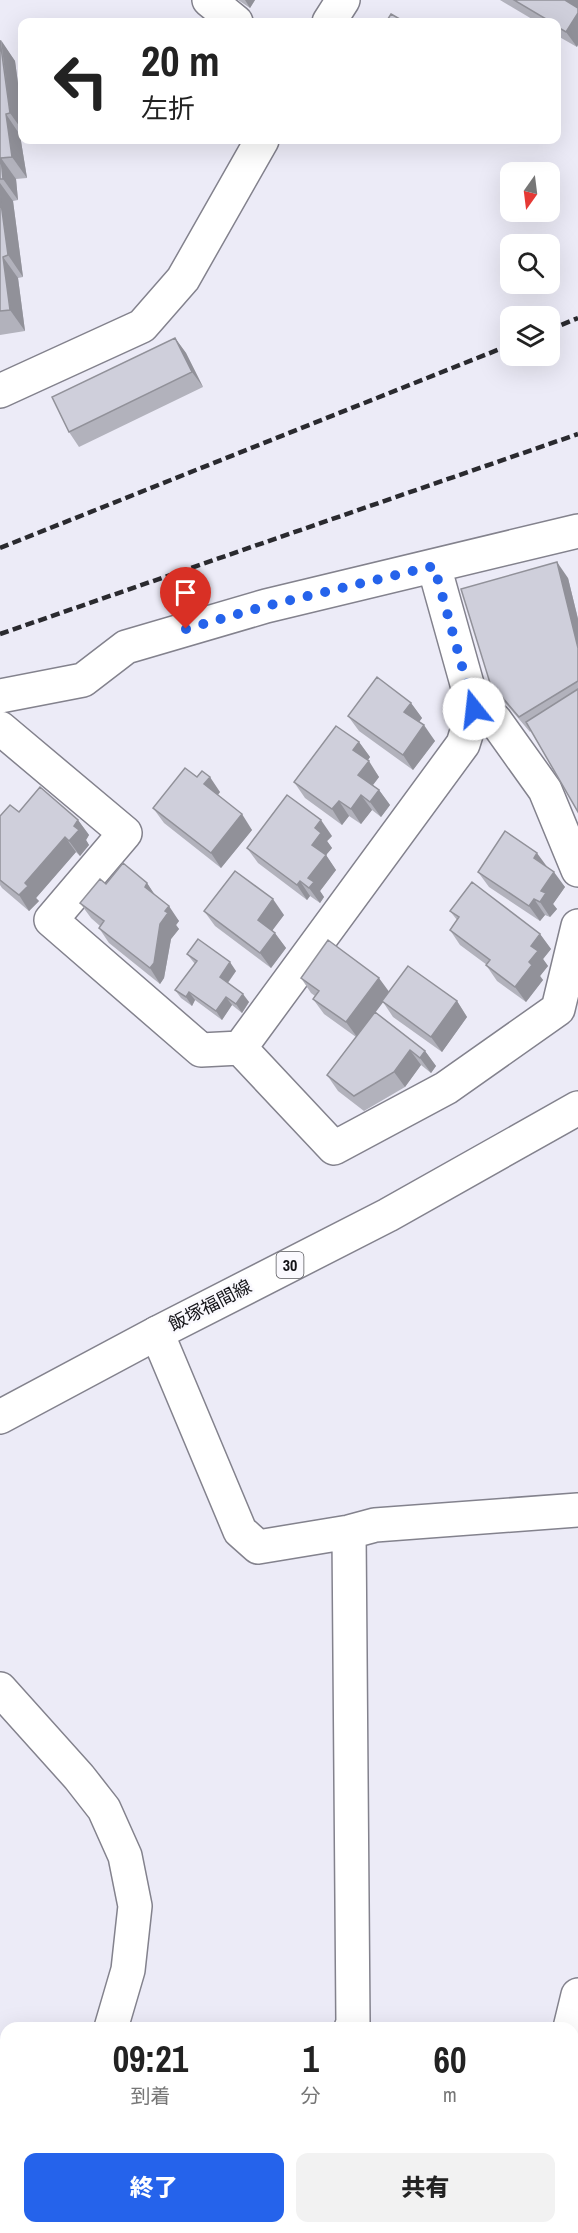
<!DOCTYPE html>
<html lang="ja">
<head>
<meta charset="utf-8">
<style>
	:root { --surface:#fff; --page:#f2f2f2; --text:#222; --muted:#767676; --accent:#2563eb }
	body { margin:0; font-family:"Archivo Narrow","Noto Sans JP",sans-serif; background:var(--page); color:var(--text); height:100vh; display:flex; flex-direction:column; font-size:22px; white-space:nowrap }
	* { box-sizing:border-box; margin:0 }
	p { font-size:20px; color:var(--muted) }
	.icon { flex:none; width:33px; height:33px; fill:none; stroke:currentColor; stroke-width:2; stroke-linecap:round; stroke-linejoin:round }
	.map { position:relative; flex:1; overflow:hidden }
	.details { position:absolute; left:0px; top:2022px; width:579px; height:212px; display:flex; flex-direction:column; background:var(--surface); border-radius:18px 18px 0 0; box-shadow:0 6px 24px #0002 }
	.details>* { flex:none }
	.top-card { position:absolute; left:18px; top:18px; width:543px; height:126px; border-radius:12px; box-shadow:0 6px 24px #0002; background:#fff; color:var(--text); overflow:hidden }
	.needle { width:39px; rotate:194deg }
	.tools { position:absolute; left:500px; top:162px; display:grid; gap:12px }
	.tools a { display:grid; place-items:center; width:60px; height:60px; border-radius:12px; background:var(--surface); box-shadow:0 6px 24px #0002; font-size:30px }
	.pin { position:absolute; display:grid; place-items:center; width:51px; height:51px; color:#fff; margin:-62px -26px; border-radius:50% 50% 50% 0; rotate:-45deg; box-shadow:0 0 6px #0007 }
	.pin .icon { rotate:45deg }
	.me { position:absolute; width:66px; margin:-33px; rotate:344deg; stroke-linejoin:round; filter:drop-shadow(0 0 4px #0008) }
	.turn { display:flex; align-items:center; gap:21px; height:126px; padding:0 24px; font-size:27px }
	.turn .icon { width:78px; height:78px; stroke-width:2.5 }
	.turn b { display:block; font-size:42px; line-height:51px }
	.eta { display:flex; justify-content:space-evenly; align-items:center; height:102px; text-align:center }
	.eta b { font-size:36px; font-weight:800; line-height:42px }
	.primary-button { display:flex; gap:12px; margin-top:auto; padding:12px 24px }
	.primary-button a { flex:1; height:69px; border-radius:12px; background:var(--accent); color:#fff; font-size:24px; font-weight:800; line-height:69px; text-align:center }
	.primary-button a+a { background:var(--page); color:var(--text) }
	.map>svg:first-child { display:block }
</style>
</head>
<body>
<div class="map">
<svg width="578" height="2233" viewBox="0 0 578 2233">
	<rect width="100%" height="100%" fill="#ecebf7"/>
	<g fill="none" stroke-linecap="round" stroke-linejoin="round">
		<defs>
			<path id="minor" d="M 209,0 L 236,22
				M 329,22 L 343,0
				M 0,391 L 142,326 L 183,279 L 262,140
				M 434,566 L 474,709 L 495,720 L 545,790 L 578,870
				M 0,696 L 83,680 L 126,647 L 266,606 L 578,531
				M 474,709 L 463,744 L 240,1048 L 334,1148 L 446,1088 L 558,1009 L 578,926
				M 0,728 L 125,833 L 51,920 L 201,1050 L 240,1048
				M 157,1333 L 240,1531 L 258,1547 L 349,1532 L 375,1525 L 578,1510
				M 349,1532 L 353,2023 L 351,2028
				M 0,1689 L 79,1777 L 104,1809 L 125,1856 L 135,1906 L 128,1970 L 111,2028
				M 570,2028 L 578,1995
				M 0,2216 L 6,2208
				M 291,2233 L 293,2228
				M 480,2233 L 482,2228"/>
			<path id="major" d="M 0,1417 L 157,1333 L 388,1215 L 578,1108"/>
		</defs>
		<use href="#minor" stroke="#83828d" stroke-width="36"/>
		<use href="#major" stroke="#83828d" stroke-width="36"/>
		<use href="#minor" stroke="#fff" stroke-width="33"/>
		<use href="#major" stroke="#fff" stroke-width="33"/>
		<path stroke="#2a2a2f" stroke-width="4.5" stroke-dasharray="9 4.5" stroke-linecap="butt" d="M 549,330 L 578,318
			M 0,548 L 510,345
			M 0,634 L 578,434"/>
	</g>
	<path fill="#b2b2bc" d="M 238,0 L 255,0 L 250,8 Z
		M 500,0 L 578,0 L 577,47 L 556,35 L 556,22 L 537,22 Z
		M 0,40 L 15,61 L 22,113 L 22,135 L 20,135 L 27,178 L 16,179 L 18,200 L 13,201 L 23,277 L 18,278 L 25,331 L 0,335 Z
		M 175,338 L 186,353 L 203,387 L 79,447 L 69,432 Z
		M 568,578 L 578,619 L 578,812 L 531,731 L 530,732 L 501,698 L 490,683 Z
		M 411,703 L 422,718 L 419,722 L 435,741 L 413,770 L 359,731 L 348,716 Z
		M 359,742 L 370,757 L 367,761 L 379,777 L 373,785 L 379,790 L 390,805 L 381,817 L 372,810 L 361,824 L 349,816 L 342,825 L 305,798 L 294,782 Z
		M 197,777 L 220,792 L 218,795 L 252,830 L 221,868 L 164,823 L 153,808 Z
		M 19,812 L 78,820 L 89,835 L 86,840 L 89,845 L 80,856 L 76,852 L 36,898 L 39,901 L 29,911 L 2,888 L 0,885 L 0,816 Z
		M 332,836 L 327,841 L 332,848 L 326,855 L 336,870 L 320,891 L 324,897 L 320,903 L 310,896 L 307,900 L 258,863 L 247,848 Z
		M 548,868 L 565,887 L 553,904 L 557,909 L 550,917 L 545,915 L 540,921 L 489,887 L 478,872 Z
		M 147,883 L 155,896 L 179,921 L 176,925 L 179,929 L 171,939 L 164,978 L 160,984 L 109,943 L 99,928 L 100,926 L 91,918 L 80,903 L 106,884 Z
		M 204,911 L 284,915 L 272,930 L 286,948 L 271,968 L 215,926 Z
		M 450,911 L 540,934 L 551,949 L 543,959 L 548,966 L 540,976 L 543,980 L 526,1002 L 497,981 L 486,965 L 487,965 L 460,945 L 450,930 L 457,920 Z
		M 187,954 L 236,971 L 228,983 L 249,1002 L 242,1013 L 232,1005 L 222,1020 L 195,1000 L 192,1006 L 181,998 L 175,990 L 195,964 Z
		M 301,978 L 389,992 L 457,1001 L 467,1017 L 442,1052 L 393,1017 L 383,1002 L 375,1012 L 425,1051 L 436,1066 L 431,1073 L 421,1065 L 405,1087 L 364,1111 L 338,1091 L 327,1075 L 356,1037 L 324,1014 L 313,999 L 315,996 L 311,993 Z"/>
	<path fill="#919199" d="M 245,0 L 255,0 L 250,8 Z
		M 564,0 L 578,0 L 578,9 Z
		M 578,13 L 578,45 L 577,47 L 566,32 Z
		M 1,40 L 15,61 L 22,113 L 22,130 L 10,113 Z
		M 6,114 L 20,135 L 27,178 L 12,157 Z
		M 1,158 L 16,179 L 18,200 L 3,179 Z
		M 0,183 L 13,201 L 23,277 L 8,255 L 0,196 Z
		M 3,257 L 18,278 L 25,331 L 10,310 Z
		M 175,338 L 186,353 L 203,387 L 192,372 Z
		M 557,562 L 568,578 L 578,619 L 578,648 Z
		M 411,703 L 422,718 L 415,727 L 404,712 Z
		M 424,725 L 435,741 L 413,770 L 403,755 Z
		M 359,742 L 370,757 L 364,766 L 353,750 Z
		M 369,761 L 379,777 L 369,790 L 358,775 Z
		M 210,777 L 220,792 L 214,799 L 204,784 Z
		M 379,790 L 390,805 L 381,817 L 370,802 Z
		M 361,795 L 372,810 L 361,824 L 351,809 Z
		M 339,801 L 349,816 L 342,825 L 332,809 Z
		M 242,814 L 252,830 L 221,868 L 211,853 Z
		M 78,820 L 89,835 L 86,840 L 89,845 L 80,856 L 69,841 L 74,826 Z
		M 321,820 L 332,836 L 327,841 L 332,848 L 326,855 L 336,870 L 320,891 L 324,897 L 320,903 L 309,888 L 308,878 L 315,828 Z
		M 65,837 L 76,852 L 36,898 L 39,901 L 29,911 L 19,895 L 25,883 Z
		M 537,853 L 548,868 L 534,858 Z
		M 554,872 L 565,887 L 553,904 L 557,909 L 550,917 L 540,902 L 541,891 Z
		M 300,881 L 310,896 L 307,900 L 297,885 Z
		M 147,883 L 157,898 L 145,887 Z
		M 273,899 L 284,915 L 269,935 L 258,920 Z
		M 534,899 L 545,915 L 540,921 L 529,906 Z
		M 169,906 L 179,921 L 176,925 L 179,929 L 171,939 L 164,978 L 160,984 L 150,968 L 160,924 L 165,911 Z
		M 275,933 L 286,948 L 271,968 L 260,953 Z
		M 540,934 L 551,949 L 543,959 L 548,966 L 540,976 L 543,980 L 526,1002 L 515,987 L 529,962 L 531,946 Z
		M 230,962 L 236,971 L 226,985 L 220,977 Z
		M 379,978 L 390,993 L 357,1037 L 346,1022 Z
		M 189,992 L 195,1000 L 192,1006 L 186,997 Z
		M 243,994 L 249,1002 L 242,1013 L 236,1004 Z
		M 226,997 L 232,1005 L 222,1020 L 216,1011 Z
		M 457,1001 L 467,1017 L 442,1052 L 431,1037 Z
		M 410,1050 L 421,1065 L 405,1087 L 394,1072 Z
		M 425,1051 L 436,1066 L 431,1073 L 420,1058 Z"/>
	<path fill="#cfcfdb" stroke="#919199" stroke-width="1.5" d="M 514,0 L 565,0 L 578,8 L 578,13 L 566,32 L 556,26 L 556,22 L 551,22 Z
		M 391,14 L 405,22 L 386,22 Z
		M 0,40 L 10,113 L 6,114 L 12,157 L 1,158 L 3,179 L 0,179 Z
		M 0,196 L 8,255 L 3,257 L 10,310 L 0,311 Z
		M 175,338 L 192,372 L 69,432 L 52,397 Z
		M 557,562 L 578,648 L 578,681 L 519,717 L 490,683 L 461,589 Z
		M 377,677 L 411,703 L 404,712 L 424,725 L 403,755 L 348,716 Z
		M 578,689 L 578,812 L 526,722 Z
		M 336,726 L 359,742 L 353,750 L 369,761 L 358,775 L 379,790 L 370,802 L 361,795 L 351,809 L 339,801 L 332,809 L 294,782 Z
		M 185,768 L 197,777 L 202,771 L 210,777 L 204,784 L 242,814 L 211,853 L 153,808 Z
		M 40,787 L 78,820 L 74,826 L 79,830 L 69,841 L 65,837 L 25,883 L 28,886 L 19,895 L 0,880 L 0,816 L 10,805 L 19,812 Z
		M 287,795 L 321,820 L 315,828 L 321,833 L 312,845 L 326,855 L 308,878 L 314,882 L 309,888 L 300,881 L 297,885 L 247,848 Z
		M 505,831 L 537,853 L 534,858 L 554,872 L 541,891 L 546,893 L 540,902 L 534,899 L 529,906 L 478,872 Z
		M 123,863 L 147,883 L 145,887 L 169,906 L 165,911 L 168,913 L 160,924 L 154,963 L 150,968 L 99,928 L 104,921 L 80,903 L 100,879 L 106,884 Z
		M 235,871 L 273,899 L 258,920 L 275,933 L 260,953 L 204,911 Z
		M 472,882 L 540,934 L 531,946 L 538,951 L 529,962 L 532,965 L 515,987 L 486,965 L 490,960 L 450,930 L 459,917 L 450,911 Z
		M 198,939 L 230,962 L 220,977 L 243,994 L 236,1004 L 226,997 L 216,1011 L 189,992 L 186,997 L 175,990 L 197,961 L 187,954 Z
		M 328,940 L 379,978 L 346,1022 L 313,999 L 319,991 L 301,978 Z
		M 408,966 L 457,1001 L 431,1037 L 382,1001 Z
		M 375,1012 L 425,1051 L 420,1058 L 410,1050 L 394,1072 L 354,1096 L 327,1075 Z"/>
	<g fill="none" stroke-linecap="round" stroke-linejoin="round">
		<path stroke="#2563eb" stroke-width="10" stroke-dasharray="0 18" d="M 186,629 L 266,606 L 434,566 L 474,709"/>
	</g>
	<g text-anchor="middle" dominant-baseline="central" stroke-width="5" stroke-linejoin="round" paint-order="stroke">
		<rect fill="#faf9fe" stroke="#58585c" stroke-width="1.5" x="276.5" y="1252" width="27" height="26" rx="4.5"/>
		<g font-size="16" font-weight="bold" fill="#131317">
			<text x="290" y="1265">30</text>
		</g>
		<g font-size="18" fill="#131317" stroke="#faf9fe">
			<text transform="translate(210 1305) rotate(-27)">飯塚福間線</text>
		</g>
	</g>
</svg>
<div class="tools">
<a><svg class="needle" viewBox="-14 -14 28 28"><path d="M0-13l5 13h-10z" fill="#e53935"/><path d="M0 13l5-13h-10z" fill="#767676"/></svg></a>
<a><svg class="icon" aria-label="search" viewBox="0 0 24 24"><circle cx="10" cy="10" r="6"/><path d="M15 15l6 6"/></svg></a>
<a><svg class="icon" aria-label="layers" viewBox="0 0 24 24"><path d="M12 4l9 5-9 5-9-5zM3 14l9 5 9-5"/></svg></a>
</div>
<div class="pin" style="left:186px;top:629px;background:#d93025"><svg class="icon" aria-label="arrive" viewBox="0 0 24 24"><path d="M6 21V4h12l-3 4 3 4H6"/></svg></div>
<svg class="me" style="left:474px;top:709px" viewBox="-20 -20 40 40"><circle r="19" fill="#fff"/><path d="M0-13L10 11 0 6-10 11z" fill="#2563eb"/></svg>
<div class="top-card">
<div class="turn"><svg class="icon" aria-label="left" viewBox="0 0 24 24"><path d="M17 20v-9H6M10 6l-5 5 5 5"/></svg><div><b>20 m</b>左折</div></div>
</div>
<section class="details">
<div class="eta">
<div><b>09:21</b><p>到着</p></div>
<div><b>1</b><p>分</p></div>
<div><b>60</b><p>m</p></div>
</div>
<div class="primary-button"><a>終了</a><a>共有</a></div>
</section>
</div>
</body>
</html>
